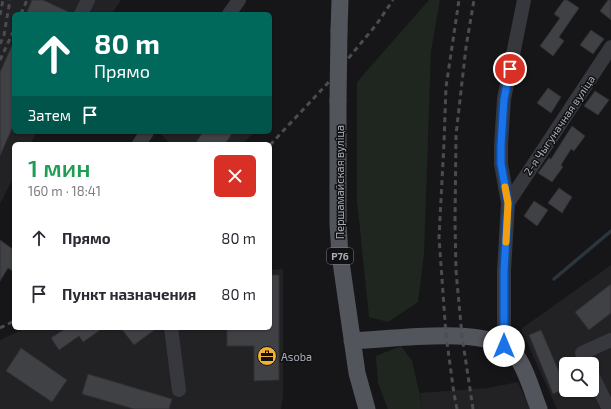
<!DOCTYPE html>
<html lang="ru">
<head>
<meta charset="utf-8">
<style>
	:root { --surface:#fff; --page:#f7f7f7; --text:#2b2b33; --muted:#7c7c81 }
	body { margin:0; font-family:"Exo 2",sans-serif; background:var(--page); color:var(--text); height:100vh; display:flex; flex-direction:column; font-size:15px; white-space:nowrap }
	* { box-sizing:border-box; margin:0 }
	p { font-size:13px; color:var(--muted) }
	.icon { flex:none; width:22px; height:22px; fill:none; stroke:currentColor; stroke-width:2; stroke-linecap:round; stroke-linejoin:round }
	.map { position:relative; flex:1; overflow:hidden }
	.drawer { position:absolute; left:12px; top:142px; width:260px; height:188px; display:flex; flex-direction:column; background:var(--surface); border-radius:6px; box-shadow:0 1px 3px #0004 }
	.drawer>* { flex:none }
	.hud { position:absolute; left:12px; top:12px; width:260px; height:122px; border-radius:6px; box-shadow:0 1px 3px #0004; background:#00695c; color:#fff; overflow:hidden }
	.tools { position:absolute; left:559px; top:357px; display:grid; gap:8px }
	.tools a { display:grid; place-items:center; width:40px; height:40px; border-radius:6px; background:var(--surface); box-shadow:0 1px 3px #0004; font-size:20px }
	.pin { position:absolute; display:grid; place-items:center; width:34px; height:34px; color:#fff; margin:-17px; border:2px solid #fff; border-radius:50%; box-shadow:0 1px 4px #0007 }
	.me { position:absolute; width:44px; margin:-22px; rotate:0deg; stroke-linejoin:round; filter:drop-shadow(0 0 3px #0008) }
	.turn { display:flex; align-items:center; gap:14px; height:84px; padding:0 16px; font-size:18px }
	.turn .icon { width:52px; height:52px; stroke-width:2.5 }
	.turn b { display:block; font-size:28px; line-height:34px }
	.then { display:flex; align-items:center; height:38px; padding:0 16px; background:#0003; gap:8px; font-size:15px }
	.round { display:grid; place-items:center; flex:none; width:42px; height:42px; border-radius:6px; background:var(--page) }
	.summary { display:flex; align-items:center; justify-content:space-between; height:68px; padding:0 16px }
	h1 { font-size:24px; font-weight:600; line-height:30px; color:#1e9e55 }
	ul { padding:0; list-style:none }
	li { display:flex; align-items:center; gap:12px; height:56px; padding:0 16px }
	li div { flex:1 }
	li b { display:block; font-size:15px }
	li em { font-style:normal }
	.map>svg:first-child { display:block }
</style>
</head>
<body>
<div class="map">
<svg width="611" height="409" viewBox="0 0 611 409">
	<rect width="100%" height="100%" fill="#161618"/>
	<path fill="#222225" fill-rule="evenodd" d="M 0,0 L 121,0 L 112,14 L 14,14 L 14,132 L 37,132 L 30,144 L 14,144 L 14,176 L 0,204 Z
		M 160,132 L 255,132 L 242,144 L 170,144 L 160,133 Z
		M 611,265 L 611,409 L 557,409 L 521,329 ZM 566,364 L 592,364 L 592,390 L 566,390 Z
		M 283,269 L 283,396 L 281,409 L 0,409 L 0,340 L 26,328 L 270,328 L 270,270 Z
		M 518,382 L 530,409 L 423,409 L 420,393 L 488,388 Z"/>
	<path fill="#1e261f" d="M 429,0 L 440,0 L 431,51 L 424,254 L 418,302 L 388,322 L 369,317 L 357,200 L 357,82 Z
		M 401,346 L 412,361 L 423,409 L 388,409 L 378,383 L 376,356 Z"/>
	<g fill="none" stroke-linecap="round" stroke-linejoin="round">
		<path stroke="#2c353c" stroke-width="3.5" d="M 554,279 L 611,231"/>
	</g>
	<path fill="#404145" stroke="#303034" d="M 32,0 L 43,0 L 73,14 L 26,14 Z
		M 564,0 L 567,0 L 579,8 L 559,37 L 564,41 L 553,56 L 540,46 L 560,18 L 554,14 Z
		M 608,0 L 611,0 L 611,20 L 600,11 Z
		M 591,30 L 604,39 L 593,54 L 580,45 Z
		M 14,41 L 14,124 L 0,156 L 0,72 Z
		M 548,88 L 561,97 L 551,113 L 537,103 Z
		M 595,91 L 609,100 L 598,115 L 584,106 Z
		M 572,126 L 585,136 L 574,151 L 571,149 L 561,165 L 563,167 L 552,182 L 538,173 L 549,158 L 551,159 Z
		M 203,132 L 233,132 L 225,144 L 195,144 Z
		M 559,188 L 572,197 L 562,213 L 548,203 Z
		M 534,201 L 548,210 L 537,226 L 524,216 Z
		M 0,240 L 14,250 L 14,272 L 8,268 L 0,281 Z
		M 270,275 L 279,275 L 279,380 L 254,381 L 254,346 L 227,346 L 227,328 L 270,328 Z
		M 611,284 L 611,313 L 589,330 L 575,312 Z
		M 66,328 L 103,328 L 83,342 L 79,336 L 59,350 L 51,338 Z
		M 121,328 L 157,328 L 134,345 Z
		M 541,330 L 566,388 L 553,394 L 529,335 Z
		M 21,348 L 67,380 L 52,402 L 6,371 Z
		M 88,374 L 172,399 L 169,409 L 134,409 L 82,394 Z"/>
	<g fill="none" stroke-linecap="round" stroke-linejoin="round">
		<path stroke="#37383d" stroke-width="14" d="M 81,14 L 88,0
			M 229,14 L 239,0
			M 139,144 L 147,132
			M 508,203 L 611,47
			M 171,328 L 179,390
			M 504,346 L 504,271 L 508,203 L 501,164 L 501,145 L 504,99 L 524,0
			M 587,364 L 582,353 L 611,340
			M 592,375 L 609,409"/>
		<path stroke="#53555c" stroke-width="17" d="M 339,31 L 340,0
			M 338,101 L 338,224 L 340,255 L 357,373 L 367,409
			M 352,341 C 388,340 490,324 514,353 C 526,367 532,392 539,409"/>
		<path stroke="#4a4c52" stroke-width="3" stroke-dasharray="5 4" stroke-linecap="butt" d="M 21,14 L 27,0
			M 0,15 L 3,0
			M 0,44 L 4,35 L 10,0
			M 0,60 L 14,30
			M 270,145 L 327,84 L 376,25 L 393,0
			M 0,328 L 14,321
			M 457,409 L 454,394 L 446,335 L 439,237 L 444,143 L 446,87 L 459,0
			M 473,409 L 462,336 L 456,271 L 455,223 L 456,135 L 466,47 L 474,0"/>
		<path stroke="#53555c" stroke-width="17" d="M 338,101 L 339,31"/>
	</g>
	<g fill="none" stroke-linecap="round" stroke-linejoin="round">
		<defs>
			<path id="route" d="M 504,346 L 504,271 L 508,203 L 501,164 L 501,145 L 504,99 L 510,69"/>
		</defs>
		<use href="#route" stroke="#114b97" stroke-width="10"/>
		<use href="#route" stroke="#1a73e8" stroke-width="7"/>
		<path stroke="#f59e0b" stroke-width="7" d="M 505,187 L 508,203 L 506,242"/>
	</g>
	<defs>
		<symbol id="office-disc" viewBox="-11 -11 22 22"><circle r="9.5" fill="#f2b134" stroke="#111113"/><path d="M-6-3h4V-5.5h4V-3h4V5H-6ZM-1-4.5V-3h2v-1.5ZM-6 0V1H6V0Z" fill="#111"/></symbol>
	</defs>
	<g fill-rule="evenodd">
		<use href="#office-disc" x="256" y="345" width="22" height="22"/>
	</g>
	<g text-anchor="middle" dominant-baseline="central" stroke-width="3" stroke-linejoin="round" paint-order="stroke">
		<rect fill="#111113" stroke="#7b7e86" stroke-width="1" x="327" y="248" width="26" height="16" rx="3"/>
		<g font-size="10" font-weight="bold" fill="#a8adb8">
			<text x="340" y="256">Р76</text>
		</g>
		<g font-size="11" fill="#a8adb8" stroke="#111113">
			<text transform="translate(559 125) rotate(-56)">2-я Чыгуначная вуліца</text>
			<text transform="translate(339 182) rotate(-90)">Першамайская вуліца</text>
		</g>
		<g font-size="11" fill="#a8adb8" stroke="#111113" text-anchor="start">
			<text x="281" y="356">Asoba</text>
		</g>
	</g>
</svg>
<div class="tools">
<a><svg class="icon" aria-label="search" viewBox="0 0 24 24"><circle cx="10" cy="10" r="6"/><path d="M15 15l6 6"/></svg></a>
</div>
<div class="pin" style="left:510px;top:69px;background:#d93025"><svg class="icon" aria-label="arrive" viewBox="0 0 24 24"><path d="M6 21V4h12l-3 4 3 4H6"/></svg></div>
<svg class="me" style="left:504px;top:346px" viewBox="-20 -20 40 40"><circle r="19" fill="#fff"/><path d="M0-13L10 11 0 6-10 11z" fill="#1a73e8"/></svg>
<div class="hud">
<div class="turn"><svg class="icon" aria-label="ahead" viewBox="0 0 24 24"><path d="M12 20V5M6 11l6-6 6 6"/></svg><div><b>80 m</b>Прямо</div></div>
<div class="then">Затем<svg class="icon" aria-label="arrive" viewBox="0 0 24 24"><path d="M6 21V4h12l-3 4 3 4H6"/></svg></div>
</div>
<section class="drawer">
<div class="summary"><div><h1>1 мин</h1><p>160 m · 18:41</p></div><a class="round" style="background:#d93025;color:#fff"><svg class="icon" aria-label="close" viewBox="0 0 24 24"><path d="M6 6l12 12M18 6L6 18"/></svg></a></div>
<ul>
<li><svg class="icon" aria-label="ahead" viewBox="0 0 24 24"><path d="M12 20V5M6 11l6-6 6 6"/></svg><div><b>Прямо</b></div><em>80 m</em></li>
<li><svg class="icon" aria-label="arrive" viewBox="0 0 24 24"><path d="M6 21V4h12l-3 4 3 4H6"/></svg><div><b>Пункт назначения</b></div><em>80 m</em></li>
</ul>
</section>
</div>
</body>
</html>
